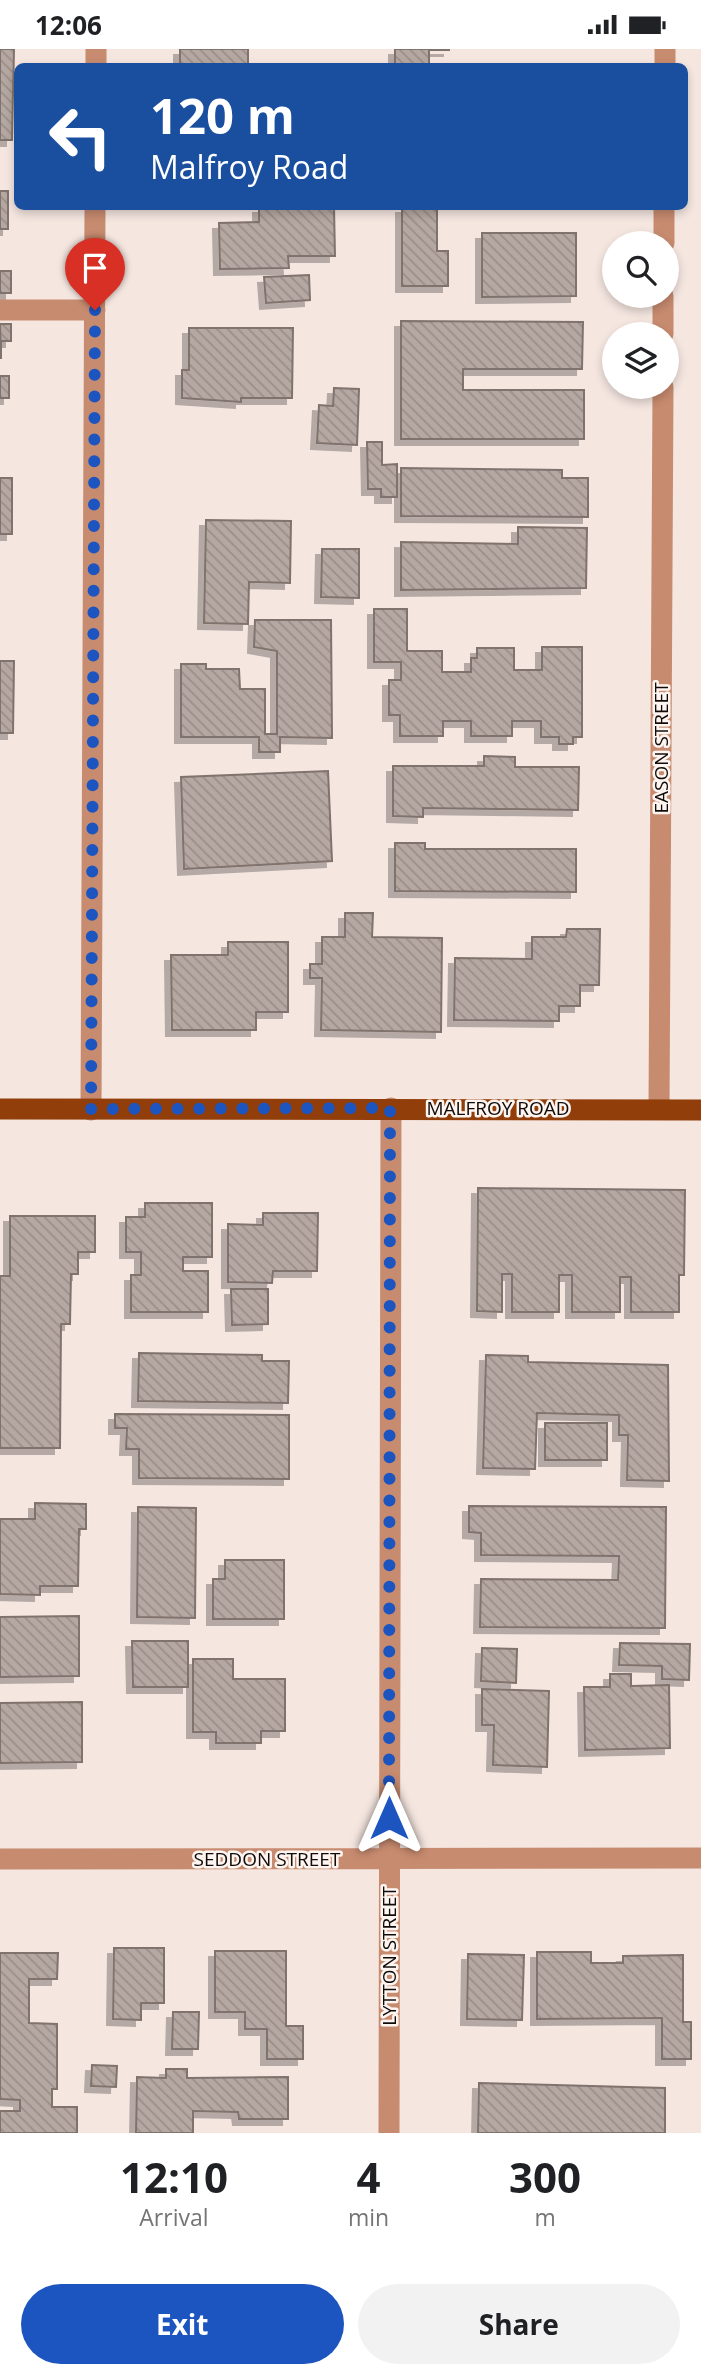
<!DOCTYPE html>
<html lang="en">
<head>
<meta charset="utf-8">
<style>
	:root { --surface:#fff; --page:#f2f2f2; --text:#202124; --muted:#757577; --accent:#1c54c0 }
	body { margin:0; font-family:"Open Sans",sans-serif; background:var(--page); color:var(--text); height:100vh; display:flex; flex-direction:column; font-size:26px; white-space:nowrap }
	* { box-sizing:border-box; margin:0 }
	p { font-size:23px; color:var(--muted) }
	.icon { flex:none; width:38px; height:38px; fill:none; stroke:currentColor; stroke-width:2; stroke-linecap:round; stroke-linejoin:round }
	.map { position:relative; height:2084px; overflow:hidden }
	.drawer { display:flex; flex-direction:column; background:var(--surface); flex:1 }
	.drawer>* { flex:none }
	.guide { position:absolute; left:14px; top:14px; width:674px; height:147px; border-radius:10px; box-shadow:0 4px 10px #0003; background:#1a4fa0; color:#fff; overflow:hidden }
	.buttons { position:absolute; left:602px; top:182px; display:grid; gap:14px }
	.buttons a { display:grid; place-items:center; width:77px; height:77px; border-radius:50%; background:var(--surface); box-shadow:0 4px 10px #0003; font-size:35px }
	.pin { position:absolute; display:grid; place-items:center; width:60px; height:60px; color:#fff; margin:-72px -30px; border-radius:50% 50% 50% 0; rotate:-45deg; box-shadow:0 0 7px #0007 }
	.pin .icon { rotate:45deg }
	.me { position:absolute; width:77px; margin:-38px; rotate:0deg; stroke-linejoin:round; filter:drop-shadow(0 0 5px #0008) }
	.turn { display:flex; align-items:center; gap:24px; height:147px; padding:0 21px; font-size:32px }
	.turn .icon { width:91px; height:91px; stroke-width:2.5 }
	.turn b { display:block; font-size:49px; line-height:60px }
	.eta { display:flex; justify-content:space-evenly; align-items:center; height:119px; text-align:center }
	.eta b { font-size:42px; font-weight:700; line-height:49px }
	.primary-button { display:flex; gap:14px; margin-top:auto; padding:14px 21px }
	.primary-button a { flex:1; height:80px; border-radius:42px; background:var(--accent); color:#fff; font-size:28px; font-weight:700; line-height:80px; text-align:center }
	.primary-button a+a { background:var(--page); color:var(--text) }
	.status { display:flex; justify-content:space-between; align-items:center; height:49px; padding:0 35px; background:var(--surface); direction:ltr }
	.status svg { height:19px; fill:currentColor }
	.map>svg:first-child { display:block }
</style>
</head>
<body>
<div class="status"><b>12:06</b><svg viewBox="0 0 49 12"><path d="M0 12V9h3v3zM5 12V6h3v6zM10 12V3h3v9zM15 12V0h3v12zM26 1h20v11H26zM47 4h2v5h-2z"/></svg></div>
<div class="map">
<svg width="701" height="2084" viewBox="0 0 701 2084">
	<defs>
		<pattern id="building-back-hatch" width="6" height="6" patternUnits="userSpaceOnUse" patternTransform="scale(1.75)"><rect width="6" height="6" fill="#b5a7a1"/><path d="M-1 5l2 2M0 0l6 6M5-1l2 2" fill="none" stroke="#9b8e89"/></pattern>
		<filter id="shadow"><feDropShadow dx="-6" dy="6" stdDeviation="0" flood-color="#0004"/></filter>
	</defs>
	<rect width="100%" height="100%" fill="#f5e6e0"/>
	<path fill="url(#building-back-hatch)" stroke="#80736d" stroke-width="2" filter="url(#shadow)" d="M 0,0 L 14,0 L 12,91 L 0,91 Z
		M 180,0 L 248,0 L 248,18 L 180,18 Z
		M 395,0 L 449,0 L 449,1 L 429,1 L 429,18 L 395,18 Z
		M 0,142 L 8,142 L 8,180 L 0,180 Z
		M 259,158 L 334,158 L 335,207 L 288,207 L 289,219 L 220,220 L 219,174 L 259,173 Z
		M 402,158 L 437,158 L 437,202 L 448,202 L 448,237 L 402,237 Z
		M 482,184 L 576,184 L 576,247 L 482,248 Z
		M 0,222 L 11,222 L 11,244 L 0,244 Z
		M 309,226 L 310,251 L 266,254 L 264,228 Z
		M 401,272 L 583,273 L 582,320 L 463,320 L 463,341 L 584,341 L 584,390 L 401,390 Z
		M 0,275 L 11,275 L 11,292 L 1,292 L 1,310 Z
		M 189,279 L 293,279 L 292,349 L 241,349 L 241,353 L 182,349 L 182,321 L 189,321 Z
		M 0,327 L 9,327 L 9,349 L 0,349 Z
		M 334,339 L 359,340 L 357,396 L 317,394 L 319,356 L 333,357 Z
		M 367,393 L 382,393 L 382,416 L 397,415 L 397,448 L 381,448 L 381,440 L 368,440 Z
		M 401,419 L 562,421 L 562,429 L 588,429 L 588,468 L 401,467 Z
		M 0,429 L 12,429 L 12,485 L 0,485 Z
		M 206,471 L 291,472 L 290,534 L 249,533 L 248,575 L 204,574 Z
		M 518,478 L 587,479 L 586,539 L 401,541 L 401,493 L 518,495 Z
		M 322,500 L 359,500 L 359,549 L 321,548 Z
		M 374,560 L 407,560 L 407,602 L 442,602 L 442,623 L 471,623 L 471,609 L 477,609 L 477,599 L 514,599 L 514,621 L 542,621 L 542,598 L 582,598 L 582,688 L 573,688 L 573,695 L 559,695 L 559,688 L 541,688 L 541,672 L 512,672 L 512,687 L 471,687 L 471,672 L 443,672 L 443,687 L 400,687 L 400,666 L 389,666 L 389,631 L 401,631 L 401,613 L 374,613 Z
		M 255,571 L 331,571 L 332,689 L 280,688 L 280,703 L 259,703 L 259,688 L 181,688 L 181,615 L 206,615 L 206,620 L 239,620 L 240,640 L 265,640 L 265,685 L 277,685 L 277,602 L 254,598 Z
		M 0,612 L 14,612 L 13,684 L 0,684 Z
		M 484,707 L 515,708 L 515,718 L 579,718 L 578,761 L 423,759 L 423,768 L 393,767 L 393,717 L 484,717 Z
		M 328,722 L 332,812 L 184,820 L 181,728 Z
		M 395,794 L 425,794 L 425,800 L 576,800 L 576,843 L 395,842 Z
		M 345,864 L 373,864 L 372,888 L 442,889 L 441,983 L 321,981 L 322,929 L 310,929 L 310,915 L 322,915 L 322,888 L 345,888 Z
		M 567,880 L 600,880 L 599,936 L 580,936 L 580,957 L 559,957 L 559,972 L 454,971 L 455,909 L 532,910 L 532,888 L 566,888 Z
		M 228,893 L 288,893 L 288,963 L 256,963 L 256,981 L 172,981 L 171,906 L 228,906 Z
		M 478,1139 L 685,1141 L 684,1226 L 679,1226 L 679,1263 L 631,1263 L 631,1228 L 620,1228 L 620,1263 L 572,1263 L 572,1226 L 559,1226 L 559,1263 L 512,1263 L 512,1225 L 502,1225 L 502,1263 L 477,1262 Z
		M 145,1154 L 212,1154 L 212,1208 L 183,1208 L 183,1222 L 208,1222 L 208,1263 L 131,1263 L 131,1226 L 141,1226 L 141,1203 L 126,1203 L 126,1168 L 145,1168 Z
		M 263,1164 L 318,1164 L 317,1222 L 273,1222 L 272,1234 L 228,1233 L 228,1175 L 263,1176 Z
		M 10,1167 L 95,1167 L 95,1203 L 78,1203 L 78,1225 L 71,1225 L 70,1275 L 61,1275 L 60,1399 L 0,1399 L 0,1227 L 10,1227 Z
		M 231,1240 L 268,1240 L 268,1275 L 232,1276 Z
		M 139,1304 L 262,1306 L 262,1312 L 289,1312 L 288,1354 L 138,1352 Z
		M 486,1306 L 528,1307 L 528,1313 L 668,1316 L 669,1432 L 627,1431 L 628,1386 L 619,1386 L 619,1366 L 537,1364 L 535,1420 L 483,1419 Z
		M 115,1365 L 289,1366 L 289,1430 L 139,1429 L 139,1400 L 126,1400 L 127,1379 L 115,1379 Z
		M 545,1374 L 607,1374 L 607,1411 L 545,1411 Z
		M 35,1454 L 86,1455 L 86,1480 L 79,1480 L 78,1537 L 40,1537 L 40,1546 L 0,1545 L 0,1470 L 35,1470 Z
		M 469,1457 L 666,1458 L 665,1579 L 480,1578 L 481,1530 L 618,1531 L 619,1507 L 481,1506 L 481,1484 L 469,1483 Z
		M 138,1458 L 196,1459 L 195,1569 L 137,1568 Z
		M 225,1511 L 284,1511 L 284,1570 L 213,1570 L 213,1530 L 225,1530 Z
		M 79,1567 L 79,1627 L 0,1628 L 0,1568 Z
		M 132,1592 L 188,1592 L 188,1638 L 133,1638 Z
		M 620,1594 L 690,1595 L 689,1631 L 662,1630 L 662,1617 L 619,1616 Z
		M 482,1599 L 517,1600 L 516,1634 L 481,1632 Z
		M 193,1610 L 233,1610 L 233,1630 L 285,1630 L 285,1682 L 261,1682 L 261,1694 L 216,1694 L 216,1683 L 193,1683 Z
		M 610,1625 L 631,1625 L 631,1637 L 669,1636 L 670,1699 L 585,1701 L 584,1638 L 610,1638 Z
		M 482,1640 L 549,1642 L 547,1718 L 493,1716 L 494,1676 L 482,1676 Z
		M 82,1653 L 82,1713 L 0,1714 L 0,1654 Z
		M 114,1899 L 164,1899 L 164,1954 L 141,1954 L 141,1971 L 113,1970 Z
		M 215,1902 L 286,1902 L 286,1977 L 303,1977 L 303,2010 L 267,2010 L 267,1980 L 245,1980 L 245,1963 L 215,1963 Z
		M 537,1903 L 591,1903 L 591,1914 L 623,1914 L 623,1907 L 683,1906 L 683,1973 L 691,1973 L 691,2010 L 662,2010 L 662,1969 L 537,1970 Z
		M 0,1904 L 58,1904 L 57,1930 L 29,1930 L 29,1974 L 57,1975 L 57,2040 L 52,2040 L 52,2058 L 77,2058 L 77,2084 L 0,2084 L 0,2062 L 20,2062 L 20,2051 L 0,2050 Z
		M 468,1905 L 524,1906 L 522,1971 L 467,1970 Z
		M 173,1963 L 199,1963 L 198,2000 L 172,2000 Z
		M 92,2016 L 117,2017 L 116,2038 L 91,2037 Z
		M 166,2020 L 187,2020 L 187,2029 L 288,2028 L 288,2070 L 239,2070 L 238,2063 L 193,2062 L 193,2084 L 136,2084 L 137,2028 L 166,2029 Z
		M 479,2034 L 665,2039 L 665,2084 L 478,2084 Z"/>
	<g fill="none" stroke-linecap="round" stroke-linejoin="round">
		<path stroke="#c78b6f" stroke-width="21" d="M 96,18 L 96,0
			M 665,18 L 665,0
			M 664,194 L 664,158
			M 0,261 L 95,261
			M 663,285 L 663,247
			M 659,1060 L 663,338
			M 91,1061 L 95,158
			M 0,1810 L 701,1809
			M 389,2084 L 391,1059"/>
		<path stroke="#923e0a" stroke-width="21" d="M 0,1060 L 701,1061"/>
	</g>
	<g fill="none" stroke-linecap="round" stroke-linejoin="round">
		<path stroke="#1c54c0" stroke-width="12" stroke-dasharray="0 21.6" d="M 95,261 L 91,1060 L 390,1059 L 389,1769"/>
	</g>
	<g text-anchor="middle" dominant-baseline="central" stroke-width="5" stroke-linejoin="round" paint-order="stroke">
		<g font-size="19" fill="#100b09" stroke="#fef5f1">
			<text transform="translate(661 699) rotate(-90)">EASON STREET</text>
			<text x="498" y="1059">MALFROY ROAD</text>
			<text x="267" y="1810">SEDDON STREET</text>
			<text transform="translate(389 1907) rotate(-90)">LYTTON STREET</text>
		</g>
	</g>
</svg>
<div class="buttons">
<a><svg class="icon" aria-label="search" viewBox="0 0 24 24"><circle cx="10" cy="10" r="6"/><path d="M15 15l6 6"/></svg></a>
<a><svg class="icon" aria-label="layers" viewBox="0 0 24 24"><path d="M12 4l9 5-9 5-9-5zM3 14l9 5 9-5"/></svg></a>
</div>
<div class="pin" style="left:95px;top:261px;background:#d93025"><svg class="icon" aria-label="arrive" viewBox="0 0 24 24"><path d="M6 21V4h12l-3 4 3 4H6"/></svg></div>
<svg class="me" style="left:389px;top:1769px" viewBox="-20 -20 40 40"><path d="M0-17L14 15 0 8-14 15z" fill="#1c54c0" stroke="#fff" stroke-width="4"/></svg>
<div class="guide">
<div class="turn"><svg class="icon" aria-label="left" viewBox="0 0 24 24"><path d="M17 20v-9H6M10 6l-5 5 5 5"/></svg><div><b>120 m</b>Malfroy Road</div></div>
</div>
</div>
<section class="drawer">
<div class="eta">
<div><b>12:10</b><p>Arrival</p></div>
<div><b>4</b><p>min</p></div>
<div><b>300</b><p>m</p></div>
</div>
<div class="primary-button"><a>Exit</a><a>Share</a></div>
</section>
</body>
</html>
